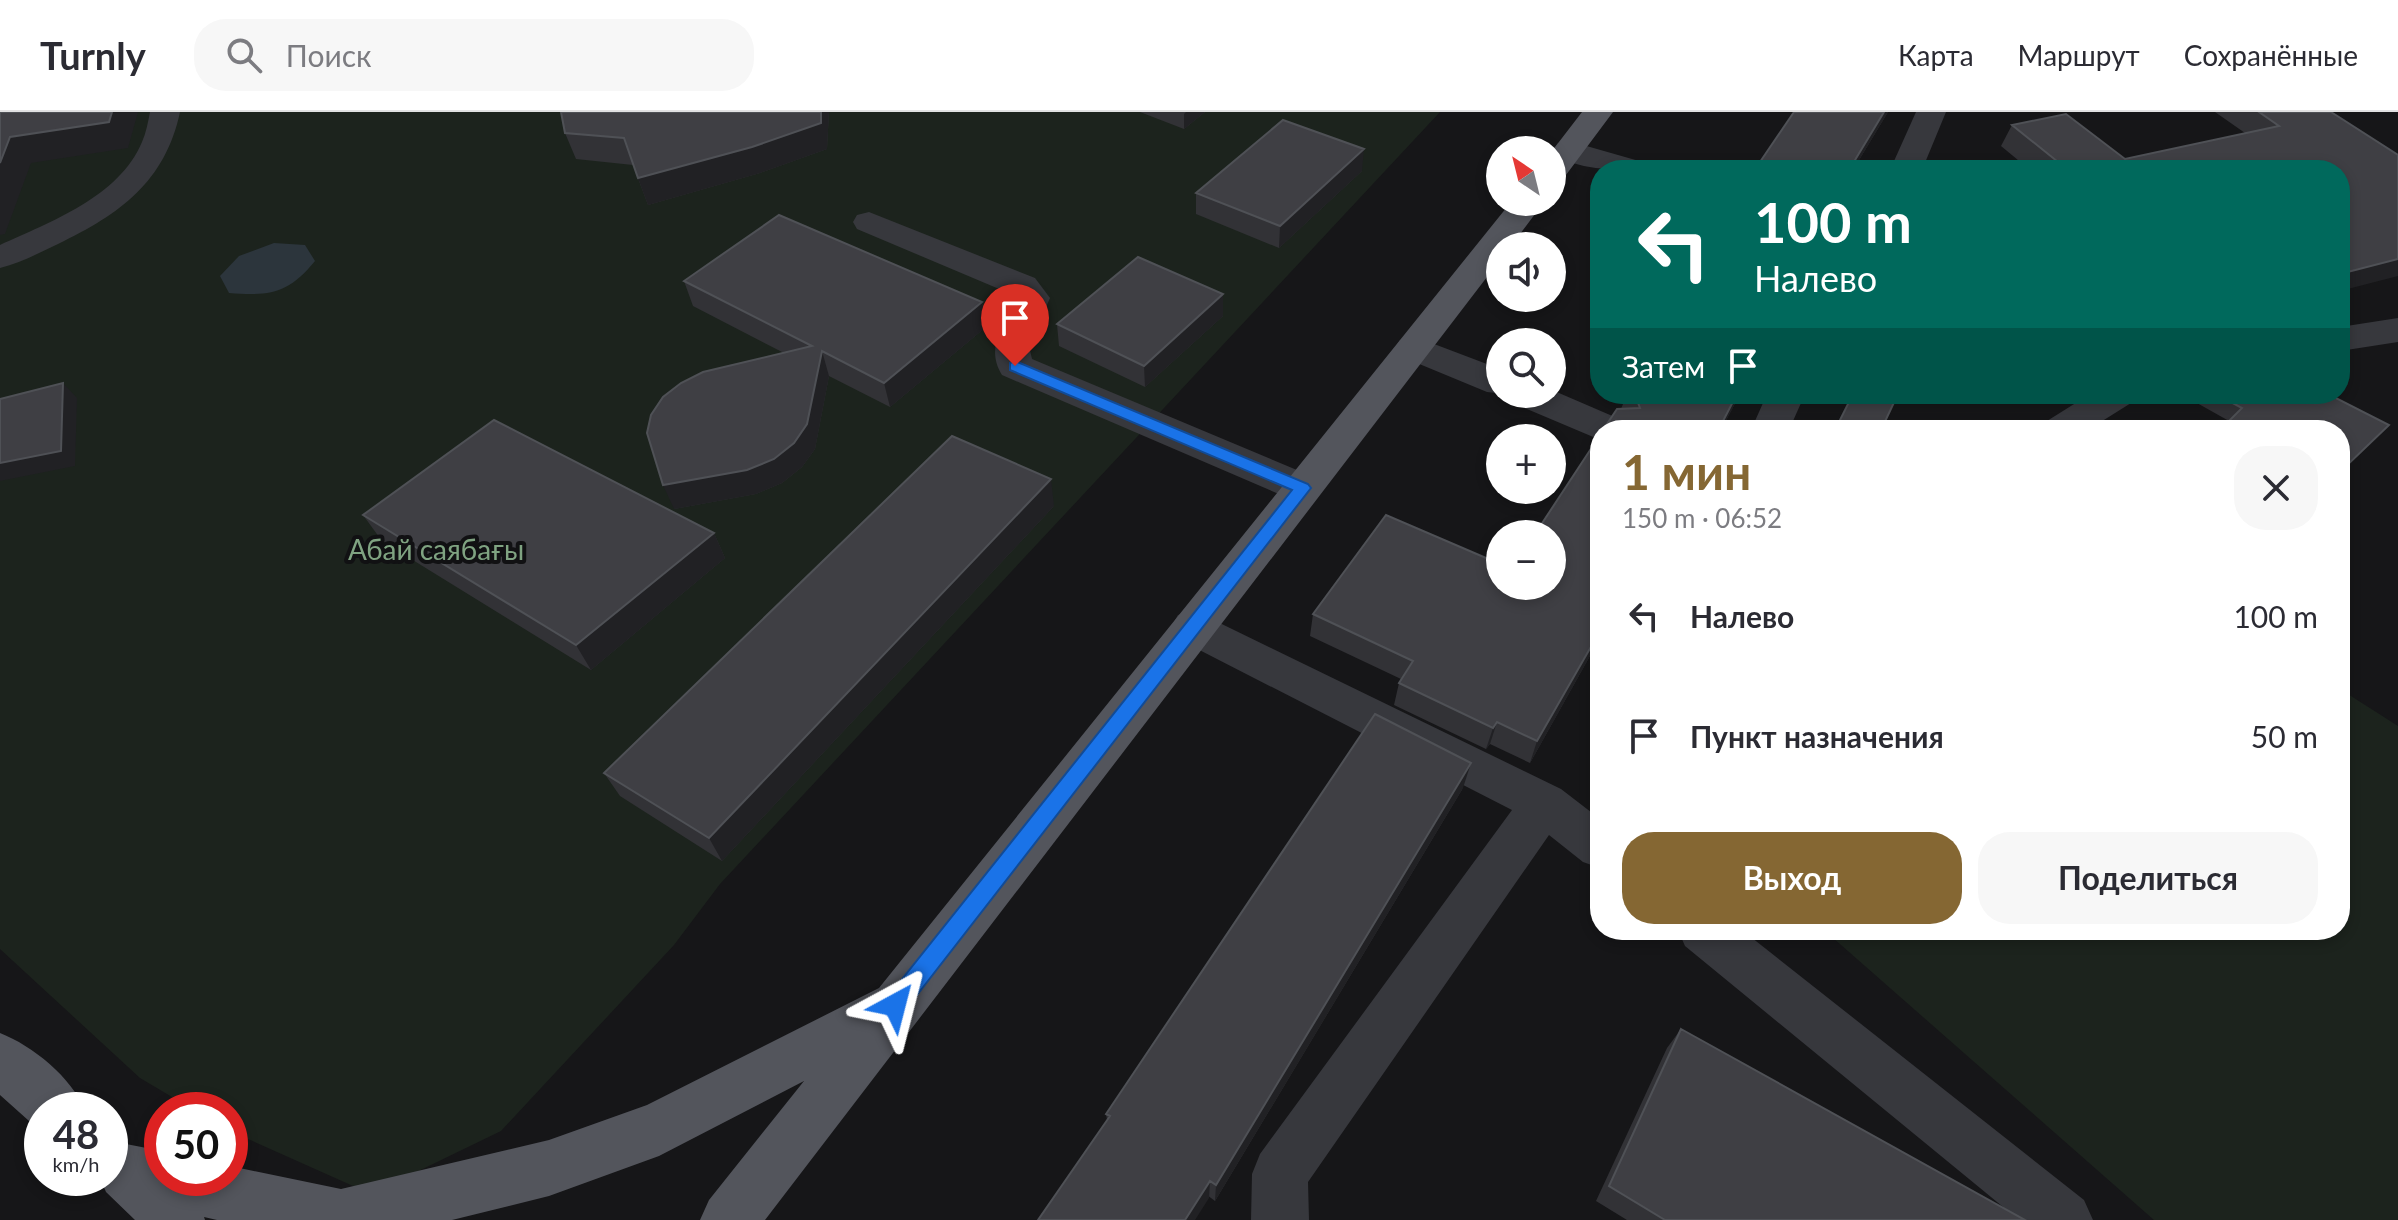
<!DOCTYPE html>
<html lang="ru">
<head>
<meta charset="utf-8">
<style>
	:root { --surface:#fff; --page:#f7f7f7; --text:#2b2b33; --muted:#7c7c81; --line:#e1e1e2; --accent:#856733 }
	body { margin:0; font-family:Lato,sans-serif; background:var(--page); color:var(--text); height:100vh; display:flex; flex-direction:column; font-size:30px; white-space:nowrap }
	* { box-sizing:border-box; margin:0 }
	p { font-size:26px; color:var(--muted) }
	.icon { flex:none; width:44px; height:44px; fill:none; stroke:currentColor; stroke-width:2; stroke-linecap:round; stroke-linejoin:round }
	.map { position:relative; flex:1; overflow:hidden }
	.drawer { position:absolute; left:1590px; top:308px; width:760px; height:520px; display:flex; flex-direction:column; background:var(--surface); border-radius:32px; box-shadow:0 4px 12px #0003 }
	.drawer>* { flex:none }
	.banner { position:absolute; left:1590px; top:48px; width:760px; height:244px; border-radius:32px; box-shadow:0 4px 12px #0003; background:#00695c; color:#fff; overflow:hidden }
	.needle { width:52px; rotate:325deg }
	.controls { position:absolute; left:1486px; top:24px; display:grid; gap:16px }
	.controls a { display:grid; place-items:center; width:80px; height:80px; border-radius:50%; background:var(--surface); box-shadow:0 4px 12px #0003; font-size:40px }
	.speed { position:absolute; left:24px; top:980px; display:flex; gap:16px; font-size:40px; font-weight:700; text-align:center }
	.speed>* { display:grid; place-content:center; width:104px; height:104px; border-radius:50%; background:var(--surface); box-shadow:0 4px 12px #0003; line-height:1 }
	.speed small { font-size:20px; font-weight:400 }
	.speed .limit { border:12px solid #d22; background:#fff; color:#111 }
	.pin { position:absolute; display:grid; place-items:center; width:68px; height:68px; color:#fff; margin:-82px -34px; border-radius:50% 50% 50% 0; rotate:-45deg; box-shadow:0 0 8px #0007 }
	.pin .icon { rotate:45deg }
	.me { position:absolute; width:88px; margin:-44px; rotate:38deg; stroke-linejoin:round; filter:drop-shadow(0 0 6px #0008) }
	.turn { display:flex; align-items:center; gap:28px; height:168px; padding:0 32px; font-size:36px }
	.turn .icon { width:104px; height:104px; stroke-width:2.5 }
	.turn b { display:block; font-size:56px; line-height:68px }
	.then { display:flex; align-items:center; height:76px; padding:0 32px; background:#0003; gap:16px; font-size:30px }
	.round { display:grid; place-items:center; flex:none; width:84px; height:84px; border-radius:32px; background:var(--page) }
	.summary { display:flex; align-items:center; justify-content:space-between; height:136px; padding:0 32px }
	h1 { font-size:48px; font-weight:700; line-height:60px; color:var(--accent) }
	.cta { display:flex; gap:16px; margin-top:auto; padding:16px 32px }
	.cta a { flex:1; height:92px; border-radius:32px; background:var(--accent); color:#fff; font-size:32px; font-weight:700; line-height:92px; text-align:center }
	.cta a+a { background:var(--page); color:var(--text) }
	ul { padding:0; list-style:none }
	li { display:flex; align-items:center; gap:24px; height:120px; padding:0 32px }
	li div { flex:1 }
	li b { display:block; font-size:30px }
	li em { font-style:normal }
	header { display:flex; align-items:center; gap:48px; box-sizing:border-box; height:112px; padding:0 40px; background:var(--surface); border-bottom:2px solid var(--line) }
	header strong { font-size:38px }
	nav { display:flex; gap:44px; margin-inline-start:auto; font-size:28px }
	.search { width:560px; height:72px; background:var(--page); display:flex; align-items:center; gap:20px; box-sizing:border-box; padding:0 28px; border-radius:32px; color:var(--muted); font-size:30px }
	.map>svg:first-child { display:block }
</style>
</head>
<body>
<header>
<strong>Turnly</strong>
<div class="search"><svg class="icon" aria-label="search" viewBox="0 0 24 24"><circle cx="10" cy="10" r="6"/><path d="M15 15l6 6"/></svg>Поиск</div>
<nav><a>Карта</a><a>Маршрут</a><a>Сохранённые</a></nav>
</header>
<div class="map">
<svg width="2398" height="1108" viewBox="0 0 2398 1108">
	<rect width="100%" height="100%" fill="#161618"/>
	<path fill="#1c231d" d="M 0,0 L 1440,0 L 720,772 L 674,833 L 501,1019 L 371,1082 L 230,1019 L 230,998 L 194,998 L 140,966 L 0,837 Z
		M 2340,577 L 2398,614 L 2398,1108 L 2154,1108 L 1824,818 L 2340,818 Z"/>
	<path fill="#2c353c" d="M 274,131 L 305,133 L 315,149 C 288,182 270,184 229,181 L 220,164 L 239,144 Z"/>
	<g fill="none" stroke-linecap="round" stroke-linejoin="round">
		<path fill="#37383d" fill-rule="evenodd" d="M 150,0 L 180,0 C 165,70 120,102 58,132 C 39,141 20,151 0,156 L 0,133 C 50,110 119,85 142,30 C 146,21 148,10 150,0 Z
			M 1916,0 L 1946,0 L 1922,58 L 1890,58 Z
			M 1569,29 L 1646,51 L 1651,58 C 1626,58 1569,60 1553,38 L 1558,31 Z
			M 869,100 L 1035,166 L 1050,186 L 1029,234 L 1032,247 L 1316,366 L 1322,376 L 1316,386 L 1302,390 L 1288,386 L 1002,263 C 985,236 1003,213 1015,187 L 1011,182 L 857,117 L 853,110 L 857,103 Z
			M 2398,206 L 2398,230 L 2340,239 L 2340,215 Z
			M 1413,224 L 1500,257 L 1500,282 L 1505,282 L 1487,280 L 1400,244 L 1395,236 L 1400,228 Z
			M 1552,278 L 1624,309 L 1630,318 L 1600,318 L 1600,328 L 1598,327 L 1513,291 L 1507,282 L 1552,282 Z
			M 1767,282 L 1805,282 L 1789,318 L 1751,318 Z
			M 2090,282 L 2137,282 L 2131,291 L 2088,318 L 2041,318 L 2047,309 Z
			M 1193,498 L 1561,677 L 1600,707 L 1600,756 L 1583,750 L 1549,723 L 1308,1070 L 1309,1108 L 1251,1108 L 1252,1062 L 1260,1042 L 1512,698 L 1178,527 L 1171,515 L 1178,503 Z
			M 1678,818 L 1742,818 L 2084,1088 L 2093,1108 L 2019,1108 L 1685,834 Z"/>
		<path fill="#53555c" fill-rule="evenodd" d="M 1582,0 L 1613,0 L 1563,67 L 1552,69 L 1552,39 Z
			M 1511,90 L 1544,90 L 1511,134 L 1500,134 L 1500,148 L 765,1108 L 700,1108 L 709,1088 L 804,969 L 659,1044 L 549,1084 L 452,1108 L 217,1108 L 204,1105 L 205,1108 L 135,1108 L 106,1080 L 100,1066 L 110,1066 L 110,1038 L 126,1032 L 162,1039 L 162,1066 L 230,1066 L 230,1054 L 341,1077 L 549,1028 L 647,993 L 879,876 Z
			M 0,921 C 33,934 71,965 85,998 L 42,998 L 42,1019 L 38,1017 L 0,983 Z"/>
	</g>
	<path fill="#323236" d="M 561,0 L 829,0 L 827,37 L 760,61 L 648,93 L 633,53 L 576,47 L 565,21 Z
		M 1140,0 L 1205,0 L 1184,17 Z
		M 1794,0 L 1888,0 L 1853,58 L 1757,58 L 1760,50 Z
		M 2215,0 L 2331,0 L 2340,58 L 2030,58 L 2001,34 L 2012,13 L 2125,47 L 2245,21 Z
		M 1362,59 L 1279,136 L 1196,102 L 1196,81 Z
		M 684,169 L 982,190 L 986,215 L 890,295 L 829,264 L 815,337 L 802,355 L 782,371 L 756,382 L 674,397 L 784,241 L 693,194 Z
		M 1223,182 L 1223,204 L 1145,275 L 1059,234 L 1057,212 Z
		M 1627,282 L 1740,282 L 1721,318 L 1603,318 L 1621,297 Z
		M 2181,282 L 2328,282 L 2389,313 L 2375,327 L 2229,309 Z
		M 1054,394 L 722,749 L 620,684 L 604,661 Z
		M 363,403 L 714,421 L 725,446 L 591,558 L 382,429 Z
		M 1500,474 L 1600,526 L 1530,651 L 1490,632 L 1486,637 L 1394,593 L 1399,571 L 1401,567 L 1310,524 L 1313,502 Z
		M 1463,676 L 1215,1089 L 1107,1008 L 1106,1002 Z
		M 1681,917 L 2025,1108 L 1627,1108 L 1596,1089 L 1667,936 Z"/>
	<path fill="#212124" d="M 112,0 L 138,0 L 128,36 L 31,51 L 5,122 L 0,123 L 0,51 L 10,25 Z
		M 821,0 L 829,0 L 827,37 L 760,61 L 648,93 L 638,66 Z
		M 1186,0 L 1205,0 L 1184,17 L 1184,2 Z
		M 1884,0 L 1888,0 L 1853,58 L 1849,58 Z
		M 1364,37 L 1362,59 L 1279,136 L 1280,114 Z
		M 2398,147 L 2398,164 L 2340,179 L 2340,162 Z
		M 1223,182 L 1223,204 L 1145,275 L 1144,254 Z
		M 982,190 L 986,215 L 890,295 L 884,271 Z
		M 822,239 L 829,264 L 815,337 L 802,355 L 782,371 L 756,382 L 674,397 L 663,373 Z
		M 63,271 L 77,286 L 75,354 L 0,369 L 0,351 Z
		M 1737,282 L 1740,282 L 1721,318 L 1719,318 Z
		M 1051,367 L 1054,394 L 722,749 L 709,726 Z
		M 714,421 L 725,446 L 591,558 L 576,533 Z
		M 1600,519 L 1600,526 L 1530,651 L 1537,629 Z
		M 1497,610 L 1490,632 L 1486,637 L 1493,616 Z
		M 1471,651 L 1463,676 L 1215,1089 L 1216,1073 Z
		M 1210,1069 L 1209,1086 L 1195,1108 L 1185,1108 Z"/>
	<path fill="#3f3f44" stroke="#4f5156" stroke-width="2" d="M 0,0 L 112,0 L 109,10 L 10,25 L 0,51 Z
		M 561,0 L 821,0 L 821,11 L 752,35 L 638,66 L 624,26 L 565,21 Z
		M 1794,0 L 1884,0 L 1849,58 L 1761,58 L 1766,51 L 1760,50 Z
		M 2259,0 L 2331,0 L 2398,43 L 2398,147 L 2340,162 L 2340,58 L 2068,58 L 2012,13 L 2066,2 L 2125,47 L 2279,14 Z
		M 1283,8 L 1364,37 L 1280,114 L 1196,81 Z
		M 779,103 L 982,190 L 884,271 L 822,239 L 807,312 L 794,331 L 774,347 L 747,358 L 663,373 L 647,321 L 651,303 L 663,285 L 681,271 L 703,260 L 812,234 L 684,169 Z
		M 1138,145 L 1223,182 L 1144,254 L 1057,212 Z
		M 63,271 L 61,339 L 0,351 L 0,287 Z
		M 1632,282 L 1737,282 L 1722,311 L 1719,310 L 1715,318 L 1603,318 L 1617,297 L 1640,296 L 1635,283 Z
		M 1853,282 L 1898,282 L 1881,318 L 1835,318 Z
		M 2216,282 L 2328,282 L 2389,313 L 2340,360 L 2340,318 L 2220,318 L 2242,296 Z
		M 494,308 L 714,421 L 576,533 L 363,403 Z
		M 1600,323 L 1600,519 L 1537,629 L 1497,610 L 1493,616 L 1399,571 L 1413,549 L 1313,502 L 1386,403 L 1500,452 L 1500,474 L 1552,474 L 1552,422 L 1535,422 Z
		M 952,324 L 1051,367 L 709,726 L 604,661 Z
		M 1375,602 L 1471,651 L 1216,1073 L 1210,1069 L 1185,1108 L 1038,1108 L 1110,1004 L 1106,1002 Z
		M 1681,917 L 2025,1108 L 1665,1108 L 1609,1074 Z"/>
	<path fill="#1a73e8" stroke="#114b97" stroke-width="2" d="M 1015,249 L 1308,372 L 1311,376 L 903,901 L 895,904 L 887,901 L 884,893 L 887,886 L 1292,378 L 1010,258 L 1010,251 Z"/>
	<g text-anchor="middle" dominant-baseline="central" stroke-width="8" stroke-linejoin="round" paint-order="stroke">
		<g font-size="28" fill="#7fa381" stroke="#111113">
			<text x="436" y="437">Абай саябағы</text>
		</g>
	</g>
</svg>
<div class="controls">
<a><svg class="needle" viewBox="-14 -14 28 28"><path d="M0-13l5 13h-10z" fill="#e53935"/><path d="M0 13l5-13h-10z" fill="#7c7c81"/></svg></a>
<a><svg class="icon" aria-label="sound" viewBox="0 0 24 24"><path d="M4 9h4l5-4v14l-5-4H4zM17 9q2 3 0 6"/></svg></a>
<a><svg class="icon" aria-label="search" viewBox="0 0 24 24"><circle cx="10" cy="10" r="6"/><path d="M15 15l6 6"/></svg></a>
<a>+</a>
<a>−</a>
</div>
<div class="speed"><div>48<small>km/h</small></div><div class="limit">50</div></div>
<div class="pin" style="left:1015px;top:254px;background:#d93025"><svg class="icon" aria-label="arrive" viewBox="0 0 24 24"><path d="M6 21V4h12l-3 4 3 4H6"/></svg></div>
<svg class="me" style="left:895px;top:893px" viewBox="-20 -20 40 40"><path d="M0-17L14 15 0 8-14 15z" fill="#1a73e8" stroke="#fff" stroke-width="4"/></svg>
<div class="banner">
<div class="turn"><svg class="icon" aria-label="left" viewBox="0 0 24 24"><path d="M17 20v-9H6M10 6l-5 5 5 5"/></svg><div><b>100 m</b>Налево</div></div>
<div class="then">Затем<svg class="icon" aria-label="arrive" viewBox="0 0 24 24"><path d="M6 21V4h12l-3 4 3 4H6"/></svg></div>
</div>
<section class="drawer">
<div class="summary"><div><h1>1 мин</h1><p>150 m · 06:52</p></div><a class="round"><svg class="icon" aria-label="close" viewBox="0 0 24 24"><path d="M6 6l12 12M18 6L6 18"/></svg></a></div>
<ul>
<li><svg class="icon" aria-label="left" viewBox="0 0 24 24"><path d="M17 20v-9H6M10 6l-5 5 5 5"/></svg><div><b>Налево</b></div><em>100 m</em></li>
<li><svg class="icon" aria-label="arrive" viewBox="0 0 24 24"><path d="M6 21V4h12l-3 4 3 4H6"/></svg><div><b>Пункт назначения</b></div><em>50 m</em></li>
</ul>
<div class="cta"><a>Выход</a><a>Поделиться</a></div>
</section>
</div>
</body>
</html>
